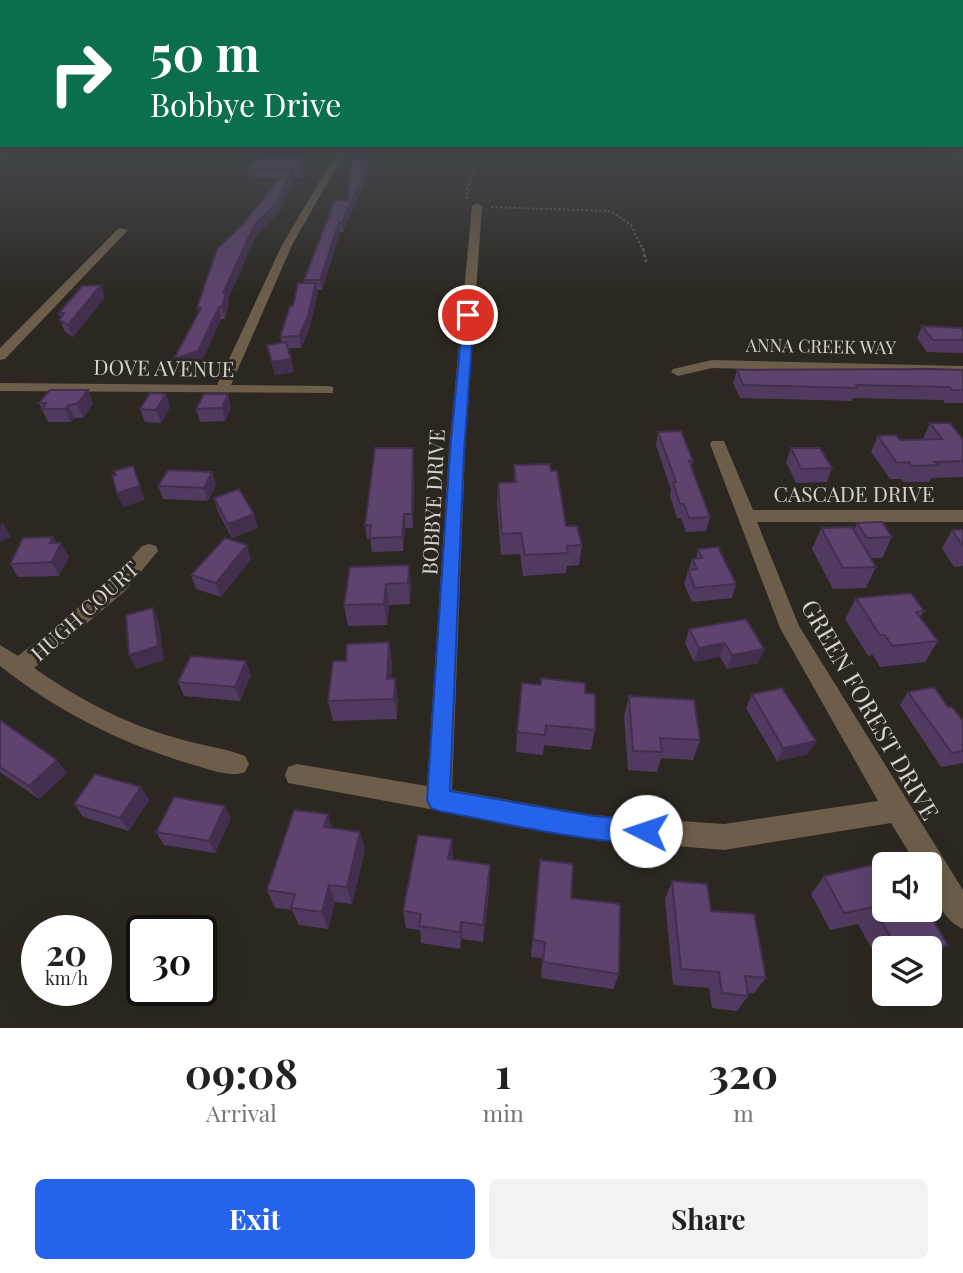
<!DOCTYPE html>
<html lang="en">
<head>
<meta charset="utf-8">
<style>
	:root { --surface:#fff; --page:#f2f2f2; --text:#222; --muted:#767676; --accent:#2563eb }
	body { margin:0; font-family:"Playfair Display",serif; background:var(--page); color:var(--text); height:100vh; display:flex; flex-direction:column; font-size:26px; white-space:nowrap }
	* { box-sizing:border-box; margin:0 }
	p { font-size:23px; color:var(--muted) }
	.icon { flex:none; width:38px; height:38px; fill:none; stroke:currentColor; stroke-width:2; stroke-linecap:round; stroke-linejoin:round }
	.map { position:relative; height:1028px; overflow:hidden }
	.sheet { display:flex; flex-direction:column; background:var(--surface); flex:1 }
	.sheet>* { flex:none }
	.banner { position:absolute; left:0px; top:0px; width:964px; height:147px; box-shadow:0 7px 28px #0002; background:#0b6e4f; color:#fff; overflow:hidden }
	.buttons { position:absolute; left:872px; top:852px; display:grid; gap:14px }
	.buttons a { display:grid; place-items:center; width:70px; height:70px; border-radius:10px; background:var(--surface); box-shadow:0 7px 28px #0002; font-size:35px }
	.speed { position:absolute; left:21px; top:915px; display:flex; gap:14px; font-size:35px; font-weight:700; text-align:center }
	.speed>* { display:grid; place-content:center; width:91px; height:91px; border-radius:50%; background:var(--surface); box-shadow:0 7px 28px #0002; line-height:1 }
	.speed small { font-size:18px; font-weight:400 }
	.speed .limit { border:4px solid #111; border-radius:10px; background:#fff; color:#111 }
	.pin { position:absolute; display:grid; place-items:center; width:60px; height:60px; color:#fff; margin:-30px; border:4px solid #fff; border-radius:50%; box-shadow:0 2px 7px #0007 }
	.me { position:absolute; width:77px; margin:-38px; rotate:274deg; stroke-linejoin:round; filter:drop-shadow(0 0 5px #0008) }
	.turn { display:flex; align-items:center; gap:24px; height:147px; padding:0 35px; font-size:32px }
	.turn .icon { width:91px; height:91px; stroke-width:2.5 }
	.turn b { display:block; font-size:49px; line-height:60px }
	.eta { display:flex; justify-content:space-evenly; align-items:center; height:119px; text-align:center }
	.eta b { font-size:42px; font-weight:700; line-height:49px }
	.cta { display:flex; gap:14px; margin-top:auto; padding:14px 35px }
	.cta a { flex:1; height:80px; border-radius:10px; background:var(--accent); color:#fff; font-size:28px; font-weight:700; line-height:80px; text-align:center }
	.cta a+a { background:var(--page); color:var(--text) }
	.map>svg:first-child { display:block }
</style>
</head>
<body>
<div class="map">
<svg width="963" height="1028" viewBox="0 0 963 1028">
	<rect width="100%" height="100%" fill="#2c2821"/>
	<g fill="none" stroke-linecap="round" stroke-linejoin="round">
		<path stroke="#625e58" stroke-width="2" stroke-dasharray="2.5 2" stroke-linecap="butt" d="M 430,152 L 471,165 L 474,171 L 467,188 L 467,201
			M 491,207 L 611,211 L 631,225 L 643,250"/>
		<path stroke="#625e58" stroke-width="2.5" stroke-dasharray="3.5 2.5" stroke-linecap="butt" d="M 643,248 L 646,262"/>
		<path fill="#6d5e4b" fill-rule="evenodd" d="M 337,152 L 345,152 L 292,245 L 231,385 L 328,386 L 333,387 L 333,393 L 0,391 L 0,383 L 217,385 L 282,245 Z
			M 477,203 L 482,206 L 465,451 L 452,790 L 593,815 L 724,824 L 878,801 L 780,628 L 710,444 L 712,441 L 724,441 L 753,510 L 963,510 L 963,522 L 757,522 L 799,626 L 963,890 L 963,929 C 940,919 929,887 929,864 L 916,864 L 891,823 L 724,850 L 593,839 L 288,783 L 285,775 L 288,767 L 297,764 L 427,786 L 449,451 L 472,206 Z
			M 119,228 L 128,230 L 5,359 L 0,360 L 0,348 Z
			M 712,360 L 963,366 L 963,374 L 712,368 L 678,376 L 671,372 L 673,369 Z
			M 149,544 L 156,546 L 158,551 L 125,591 L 34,668 C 77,698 123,723 173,737 C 197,745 222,747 245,756 L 249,764 L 245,772 C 230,778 209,769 194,765 C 122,744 58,712 0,666 L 0,645 L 18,656 L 111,581 L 142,546 Z"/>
	</g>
	<path fill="#503a5f" d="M 355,152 L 377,152 L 343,232 L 340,232 L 322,290 L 317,290 L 318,293 L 309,330 L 301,348 L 288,348 L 294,372 L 275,375 L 267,345 L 282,343 L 280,337 L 293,306 L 305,283 L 304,280 L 348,201 Z
		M 308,165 L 301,178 L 294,178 L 280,211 L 256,236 L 228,299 L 229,304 L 225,319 L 221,319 L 201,363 L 178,372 L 174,359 L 198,313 L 197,308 L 243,224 L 280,178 L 250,179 L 248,169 Z
		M 105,297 L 73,337 L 65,332 L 60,320 L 61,318 L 59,313 Z
		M 922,326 L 963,328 L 963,353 L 927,352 L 917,338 Z
		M 737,370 L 963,370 L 963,403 L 945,403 L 943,400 L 853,398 L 852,401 L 740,398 L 733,383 Z
		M 88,390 L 93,403 L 83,418 L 74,418 L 71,422 L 48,422 L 39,403 Z
		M 166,394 L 170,407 L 161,423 L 145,422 L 140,409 Z
		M 231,407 L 225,421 L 200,422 L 196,409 Z
		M 930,423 L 963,439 L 963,477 L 931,478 L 929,482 L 903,482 L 901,479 L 890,479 L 871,452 L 878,436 L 900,440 L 923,439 Z
		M 658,432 L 693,461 L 691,467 L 710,517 L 706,531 L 686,532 L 681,518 L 677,518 L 670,496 L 671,490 L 656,445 Z
		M 791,448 L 832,468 L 827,482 L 796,483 L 786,462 Z
		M 414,461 L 413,528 L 405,528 L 403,551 L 372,552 L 370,539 L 367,539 L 365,525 Z
		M 514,465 L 551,471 L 566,526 L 582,545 L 579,565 L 567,566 L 566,573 L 523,576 L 520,554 L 501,555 L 497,504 L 498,483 L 514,482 Z
		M 212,472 L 216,485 L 208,501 L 163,499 L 158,486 Z
		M 214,498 L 258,528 L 232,538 L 218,512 Z
		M 857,523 L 892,537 L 882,558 L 871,558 L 876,567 L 866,588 L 833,589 L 812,549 L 821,528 L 854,530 Z
		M 952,530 L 963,530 L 963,566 L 954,567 L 942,548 Z
		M 53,537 L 56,543 L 69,557 L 59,576 L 18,577 L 10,564 Z
		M 698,549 L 736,584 L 732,598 L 692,602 L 684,584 L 692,559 L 696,559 Z
		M 251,559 L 221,597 L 196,589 L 191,575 Z
		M 409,565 L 411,586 L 410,604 L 389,605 L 387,625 L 348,626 L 344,605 Z
		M 856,598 L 924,611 L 920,617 L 938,641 L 925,662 L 880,667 L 873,655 L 868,656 L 845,619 Z
		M 689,629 L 764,649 L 758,663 L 727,669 L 720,657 L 694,662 L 685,643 Z
		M 389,642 L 392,663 L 391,679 L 398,699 L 397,719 L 333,721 L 328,701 Z
		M 251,675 L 240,701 L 184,696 L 178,682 Z
		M 908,692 L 948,707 L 963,721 L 963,763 L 941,767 L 900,705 Z
		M 585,693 L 595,730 L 591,750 L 544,745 L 543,755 L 516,752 L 517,732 Z
		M 752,694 L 808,754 L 777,761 L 746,708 Z
		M 629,696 L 700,740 L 693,760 L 661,758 L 657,772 L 628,770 L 624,716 Z
		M 0,720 L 67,773 L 39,799 L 0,772 Z
		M 149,800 L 129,831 L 83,817 L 74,804 Z
		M 328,814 L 332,828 L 365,850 L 352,904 L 335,902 L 328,929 L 299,925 L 292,910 L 275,908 L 267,890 Z
		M 231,818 L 215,853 L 164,845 L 156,832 Z
		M 452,839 L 452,860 L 490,883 L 483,942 L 462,939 L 460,949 L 421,943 L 420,930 L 406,928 L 403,911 Z
		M 540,860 L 571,898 L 619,974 L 613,989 L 541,978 L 542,958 L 531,957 Z
		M 884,864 L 948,945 L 929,961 L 929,948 L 884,948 L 884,971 L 858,924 L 830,930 L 811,894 L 824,876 Z
		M 672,881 L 711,911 L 766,978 L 754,993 L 747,993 L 748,996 L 737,1011 L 712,1008 L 709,988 L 673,985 L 665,899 Z"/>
	<path fill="#412f4d" d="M 373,152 L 377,152 L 343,232 L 342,223 Z
		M 306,156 L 308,165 L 301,178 L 300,169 Z
		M 292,169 L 294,178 L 280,211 L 256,236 L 228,299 L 229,304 L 225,319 L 222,307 L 223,293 L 254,226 Z
		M 339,222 L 340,232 L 322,290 L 320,280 Z
		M 316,283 L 318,293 L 309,330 L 301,348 L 299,336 Z
		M 101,285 L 105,297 L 73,337 L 68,325 Z
		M 219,307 L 221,319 L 201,363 L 178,372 L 174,359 Z
		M 291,359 L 294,372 L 275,375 L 272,362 Z
		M 88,390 L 93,403 L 83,418 L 77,404 Z
		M 166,394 L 170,407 L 161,423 L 156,410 Z
		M 228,394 L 231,407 L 225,421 L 222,408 Z
		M 68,405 L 74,418 L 71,422 L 65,409 Z
		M 413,448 L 414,461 L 413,528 L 412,514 Z
		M 133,466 L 145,500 L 123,507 L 117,493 Z
		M 212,472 L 216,485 L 208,501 L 204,488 Z
		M 254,514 L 258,528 L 232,538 L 228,524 Z
		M 404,514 L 405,528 L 403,551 L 402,537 Z
		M 3,523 L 11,537 L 0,542 L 0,525 Z
		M 53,537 L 59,548 L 61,543 L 69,557 L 59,576 L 52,562 L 50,543 Z
		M 247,545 L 251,559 L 221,597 L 216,583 Z
		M 409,565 L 411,586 L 410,604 L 408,583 Z
		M 386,584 L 389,605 L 387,625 L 384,604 Z
		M 153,608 L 159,622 L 164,660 L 136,669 L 129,655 Z
		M 389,642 L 392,663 L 389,699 L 387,679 Z
		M 725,643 L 720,657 L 694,662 L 699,648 Z
		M 764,649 L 758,663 L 727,669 L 732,655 Z
		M 246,661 L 251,675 L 240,701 L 235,687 Z
		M 395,678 L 398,699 L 397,719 L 394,699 Z
		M 816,741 L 808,754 L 777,761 L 783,748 Z
		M 57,760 L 67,773 L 39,799 L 29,786 Z
		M 141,787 L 149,800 L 129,831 L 120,818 Z
		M 225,806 L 231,818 L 215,853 L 209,841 Z
		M 328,814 L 333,833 L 324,827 Z
		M 360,832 L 365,850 L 352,904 L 347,887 Z
		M 452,839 L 453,858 L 450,877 L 448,859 Z
		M 490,865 L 490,883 L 483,942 L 483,925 Z
		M 329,885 L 335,902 L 328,929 L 322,912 Z
		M 461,922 L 462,939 L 460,949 L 460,932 Z
		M 948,945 L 929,961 L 929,950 Z"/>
	<path fill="#5d436e" stroke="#412f4d" stroke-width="2" d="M 355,152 L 373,152 L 342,223 L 339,222 L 320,280 L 304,280 L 335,200 L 348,201 L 351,161 Z
		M 258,156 L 306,156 L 300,169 L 292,169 L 278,201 L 254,226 L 223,293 L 226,293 L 222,307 L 219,307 L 198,351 L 174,359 L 201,308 L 197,308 L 217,249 L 243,224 L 287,169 L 248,169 Z
		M 298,283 L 316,283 L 307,319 L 299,336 L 280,337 L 290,306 L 293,306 Z
		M 101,285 L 68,325 L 60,320 L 64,313 L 59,313 L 82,286 Z
		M 922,326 L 963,328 L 963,340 L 933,340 Z
		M 286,342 L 291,359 L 272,362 L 267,345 Z
		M 936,369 L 963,370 L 963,390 L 952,390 L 949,387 L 856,385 L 857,388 L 743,385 L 737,370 Z
		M 50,390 L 88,390 L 77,404 L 68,405 L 65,409 L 42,409 L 46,403 L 39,403 Z
		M 150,393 L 166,394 L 156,410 L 140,409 Z
		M 204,394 L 228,394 L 222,408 L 196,409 Z
		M 930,423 L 950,423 L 963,439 L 963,461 L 935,462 L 938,465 L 911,466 L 909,462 L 897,463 L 878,436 L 896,435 L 900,440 L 942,439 Z
		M 681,431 L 693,461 L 689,461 L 710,517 L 689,518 L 684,504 L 680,504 L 673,482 L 676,482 L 658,432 Z
		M 375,448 L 413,448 L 412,514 L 404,514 L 402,537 L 370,538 L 371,525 L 365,525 Z
		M 791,448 L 820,448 L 832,468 L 801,469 Z
		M 549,464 L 551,471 L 557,471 L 566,526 L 577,526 L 582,545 L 567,546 L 568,553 L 525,555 L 521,533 L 502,534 L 498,483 L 516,482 L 514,465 Z
		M 133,466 L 140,486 L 117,493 L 112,476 L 116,475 L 114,471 Z
		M 168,470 L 212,472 L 204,488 L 158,486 Z
		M 239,489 L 254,514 L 228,524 L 214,498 Z
		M 882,522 L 892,537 L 867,538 L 857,523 Z
		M 852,527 L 876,567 L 843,568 L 821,528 Z
		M 952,530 L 963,530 L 963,546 Z
		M 53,537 L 50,543 L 61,543 L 52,562 L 10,564 L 23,538 Z
		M 225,538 L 247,545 L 216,583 L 191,575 Z
		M 718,547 L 736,584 L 695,588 L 688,570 L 697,569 L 692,559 L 702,558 L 698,549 Z
		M 409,565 L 408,583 L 386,584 L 384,604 L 344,605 L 350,567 Z
		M 911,593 L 924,611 L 916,612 L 938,641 L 892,646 L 885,635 L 880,635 L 856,598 Z
		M 153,608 L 158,646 L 129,655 L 126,615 Z
		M 746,619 L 764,649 L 732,655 L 725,643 L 699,648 L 689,629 Z
		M 389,642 L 387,679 L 395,678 L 394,699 L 328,701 L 333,661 L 346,661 L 347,644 Z
		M 191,656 L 246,661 L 235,687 L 178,682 Z
		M 541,678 L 585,683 L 585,693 L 595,694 L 595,730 L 546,725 L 545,735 L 517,732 L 522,683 L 541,685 Z
		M 934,687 L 948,707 L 952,707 L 963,721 L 963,751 L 952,753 L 908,692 Z
		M 782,688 L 816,741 L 783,748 L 752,694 Z
		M 629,696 L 694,700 L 700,740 L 660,738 L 662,752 L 633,751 Z
		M 0,720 L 57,760 L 29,786 L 0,767 Z
		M 95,774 L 141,787 L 120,818 L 74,804 Z
		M 174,797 L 225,806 L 209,841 L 156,832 Z
		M 294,810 L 328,814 L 324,827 L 360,832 L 347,887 L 329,885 L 322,912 L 291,908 L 295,894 L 267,890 Z
		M 418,835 L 452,839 L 448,859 L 490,865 L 483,925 L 461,922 L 460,932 L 419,926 L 421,914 L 403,911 Z
		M 540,860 L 573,864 L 571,898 L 620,904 L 619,974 L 543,962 L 545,942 L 533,940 Z
		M 886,862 L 887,864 L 884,864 L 884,910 L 927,910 L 948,945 L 929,950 L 929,948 L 897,948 L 873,907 L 844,913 L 824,876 Z
		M 672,881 L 707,884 L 711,911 L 754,914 L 766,978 L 745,976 L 748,996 L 722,993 L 719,972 L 681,969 Z"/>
	<linearGradient id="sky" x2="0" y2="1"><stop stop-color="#181612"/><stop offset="0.51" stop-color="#45484e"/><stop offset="1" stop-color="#45484e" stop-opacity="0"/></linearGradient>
	<rect width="963" height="296" fill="url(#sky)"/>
	<path fill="#2563eb" stroke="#184099" stroke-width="2" d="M 468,312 L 474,315 L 464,451 L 450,791 L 593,816 L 646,820 L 654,823 L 657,831 L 654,839 C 624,852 479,818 439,811 L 431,808 L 427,800 L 450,451 L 463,315 Z"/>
	<g text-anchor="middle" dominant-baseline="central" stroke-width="6" stroke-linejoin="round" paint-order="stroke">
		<g font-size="18" fill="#d5d3ce" stroke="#2c2821">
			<text transform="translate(821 346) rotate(1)">ANNA CREEK WAY</text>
		</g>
		<g font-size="21" fill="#d5d3ce" stroke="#2c2821">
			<text transform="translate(164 367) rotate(1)">DOVE AVENUE</text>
			<text x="854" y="493">CASCADE DRIVE</text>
			<text transform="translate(432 502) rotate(-87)">BOBBYE DRIVE</text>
			<text transform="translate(84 610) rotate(-42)">HUGH COURT</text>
		</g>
		<g font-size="24" fill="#d5d3ce" stroke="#2c2821">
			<text transform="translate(871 709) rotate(60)">GREEN FOREST DRIVE</text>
		</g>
	</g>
</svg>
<div class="buttons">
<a><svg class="icon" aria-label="sound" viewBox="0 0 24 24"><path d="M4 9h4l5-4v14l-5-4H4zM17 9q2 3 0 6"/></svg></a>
<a><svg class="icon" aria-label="layers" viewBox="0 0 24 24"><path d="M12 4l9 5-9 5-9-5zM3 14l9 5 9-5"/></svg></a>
</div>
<div class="speed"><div>20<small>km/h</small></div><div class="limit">30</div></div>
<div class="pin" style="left:468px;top:315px;background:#d93025"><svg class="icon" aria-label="arrive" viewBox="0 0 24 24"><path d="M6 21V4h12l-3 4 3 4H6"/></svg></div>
<svg class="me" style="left:646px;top:831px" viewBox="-20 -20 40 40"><circle r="19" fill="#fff"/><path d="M0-13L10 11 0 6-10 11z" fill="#2563eb"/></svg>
<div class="banner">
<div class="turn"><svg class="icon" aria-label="right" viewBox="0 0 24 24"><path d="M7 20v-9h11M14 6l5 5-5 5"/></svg><div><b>50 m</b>Bobbye Drive</div></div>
</div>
</div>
<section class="sheet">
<div class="eta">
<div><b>09:08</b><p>Arrival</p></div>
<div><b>1</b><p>min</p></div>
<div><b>320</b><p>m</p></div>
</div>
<div class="cta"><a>Exit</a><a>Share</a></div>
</section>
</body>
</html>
